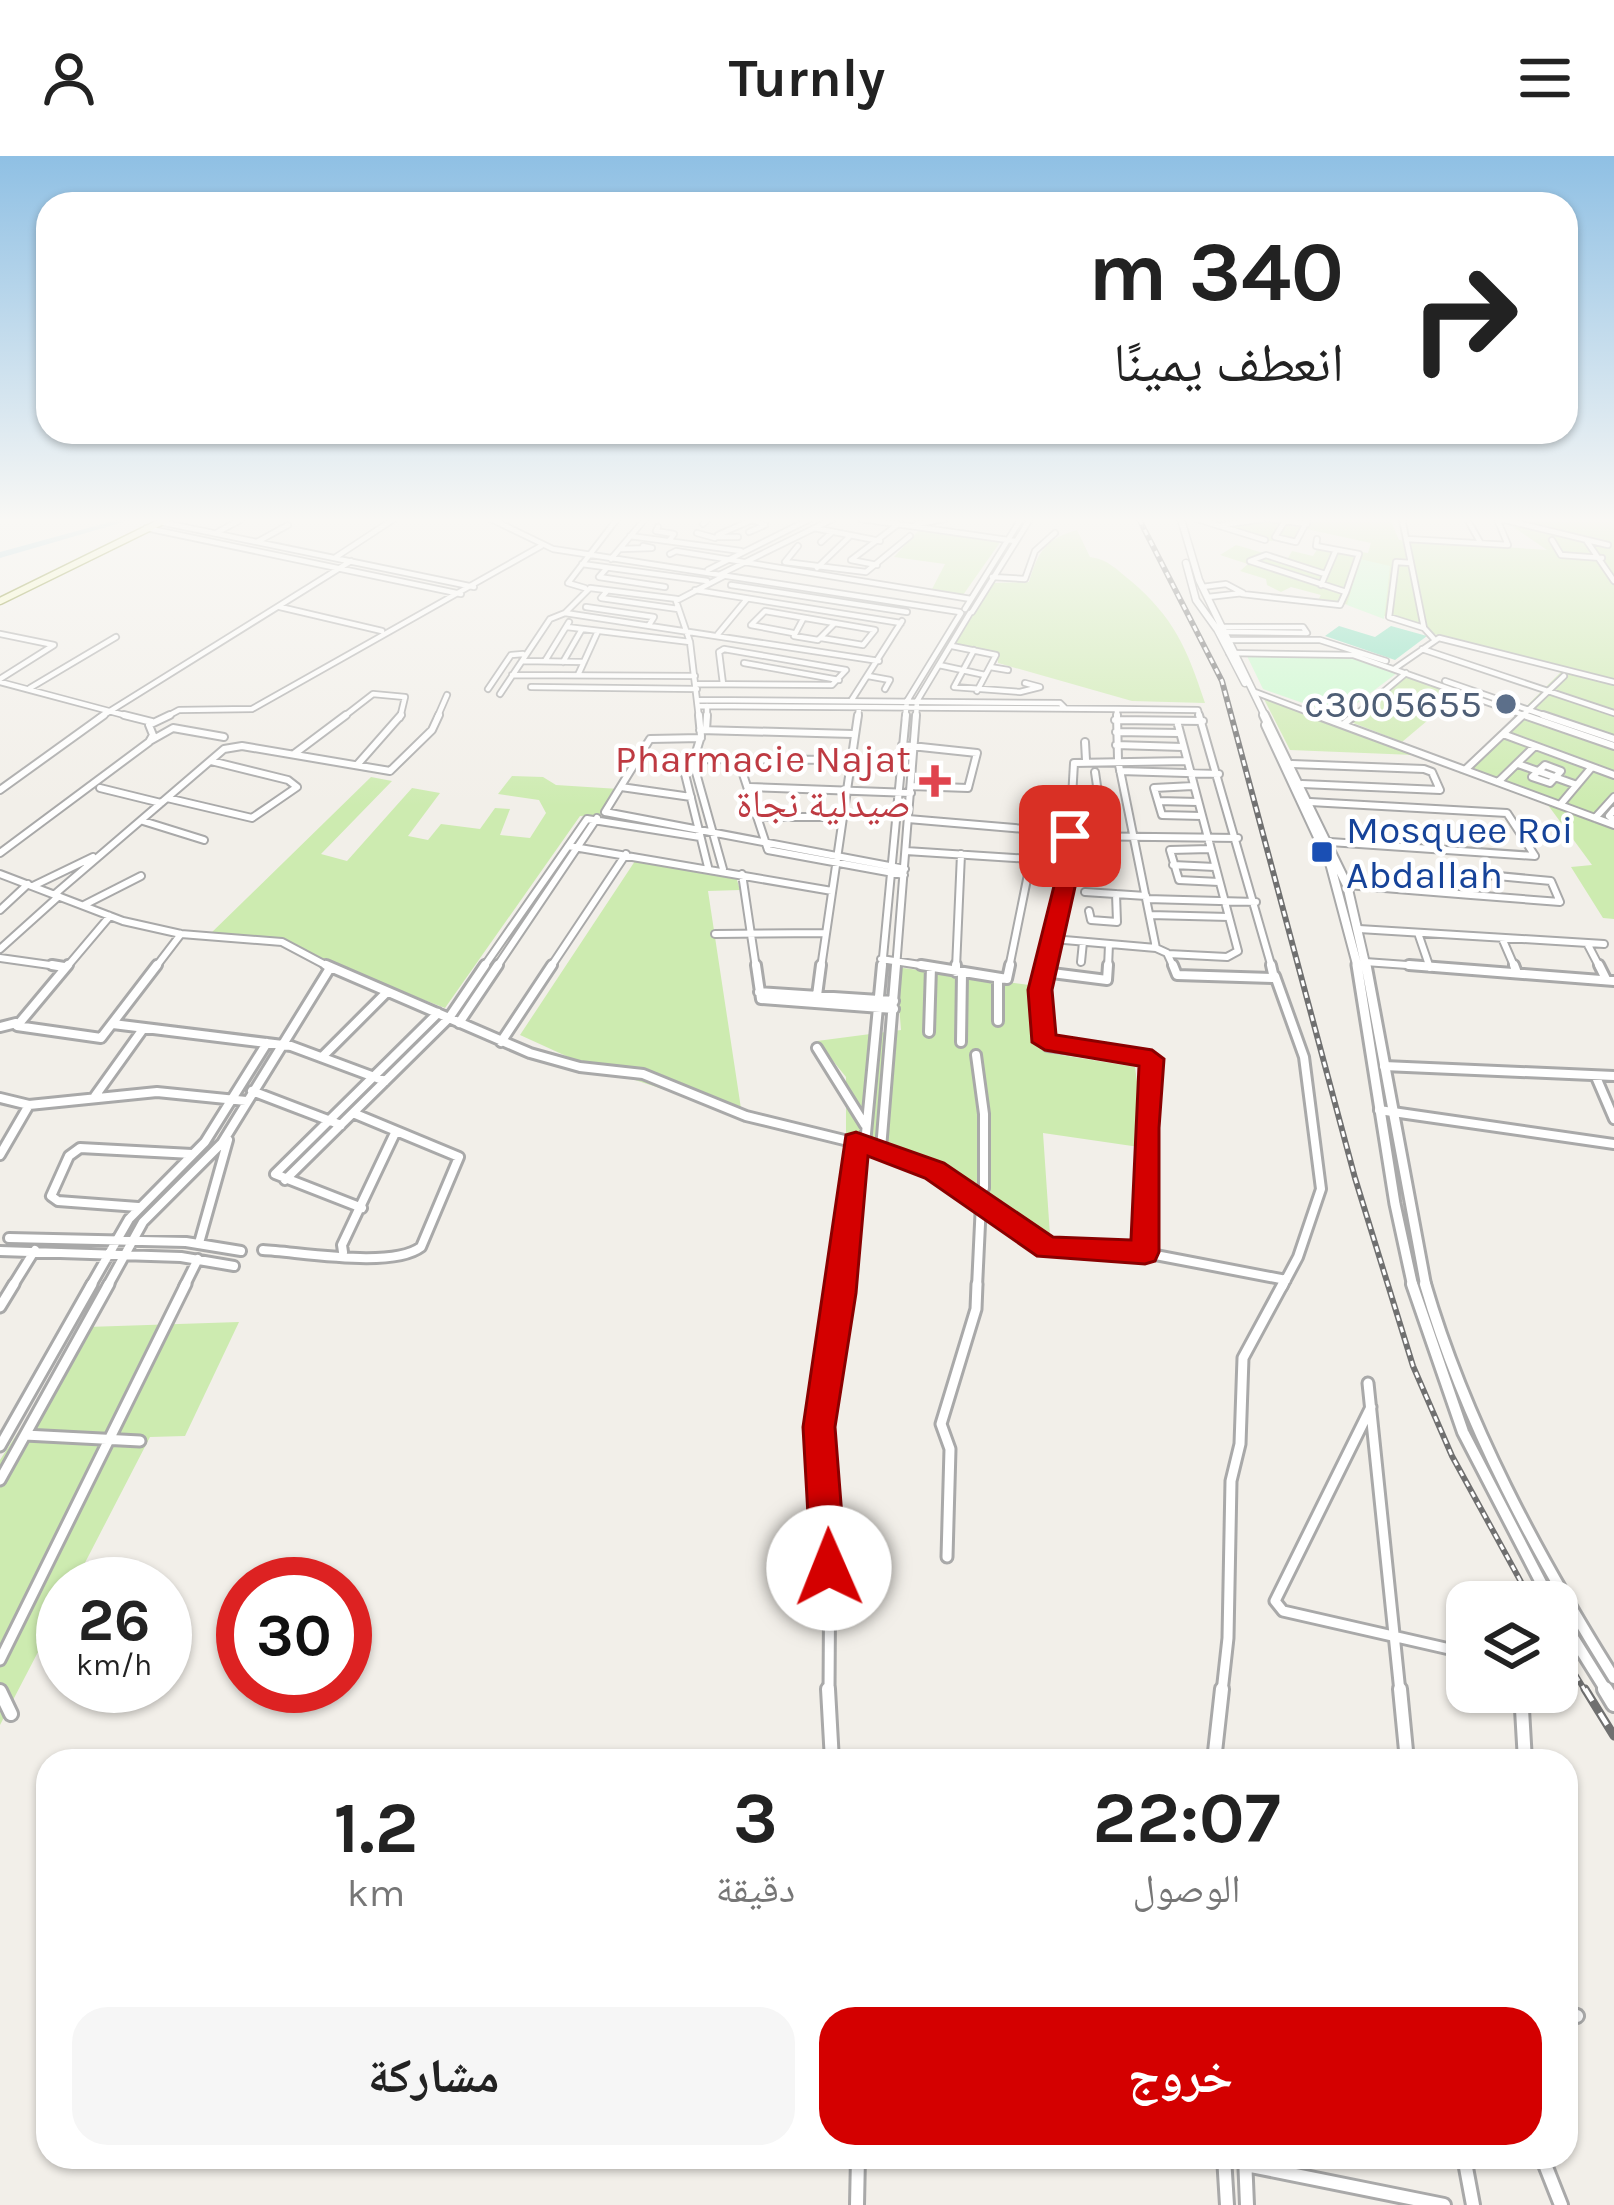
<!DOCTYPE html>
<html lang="ar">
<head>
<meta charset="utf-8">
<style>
	:root { --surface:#fff; --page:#f6f6f6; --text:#222; --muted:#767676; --accent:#d40000 }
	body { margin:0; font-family:Karla,"Noto Naskh Arabic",sans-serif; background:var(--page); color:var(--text); direction:rtl; height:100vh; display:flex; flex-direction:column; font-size:45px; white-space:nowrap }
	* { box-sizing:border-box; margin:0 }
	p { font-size:39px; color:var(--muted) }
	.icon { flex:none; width:66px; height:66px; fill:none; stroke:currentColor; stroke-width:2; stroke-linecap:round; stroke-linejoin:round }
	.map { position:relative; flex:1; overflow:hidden; direction:ltr }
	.details { position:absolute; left:36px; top:1593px; width:1542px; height:420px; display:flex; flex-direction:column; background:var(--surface); border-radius:36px; box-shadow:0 3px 9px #0004; direction:rtl }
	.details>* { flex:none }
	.hud { position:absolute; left:36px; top:36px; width:1542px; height:252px; border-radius:36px; box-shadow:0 3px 9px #0004; direction:rtl; background:#fff; color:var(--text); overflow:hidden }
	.tools { position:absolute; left:1446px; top:1425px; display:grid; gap:24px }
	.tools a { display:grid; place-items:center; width:132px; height:132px; border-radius:24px; background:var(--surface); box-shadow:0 3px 9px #0004; font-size:60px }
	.speed { position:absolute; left:36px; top:1401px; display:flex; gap:24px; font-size:60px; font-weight:700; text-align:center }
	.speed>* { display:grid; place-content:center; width:156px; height:156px; border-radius:50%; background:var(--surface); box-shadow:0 3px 9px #0004; line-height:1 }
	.speed small { font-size:30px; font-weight:400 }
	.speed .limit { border:18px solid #d22; background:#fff; color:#111 }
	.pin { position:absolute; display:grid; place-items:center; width:102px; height:102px; color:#fff; margin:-51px; border-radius:24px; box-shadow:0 6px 18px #0006 }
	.me { position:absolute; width:132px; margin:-66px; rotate:359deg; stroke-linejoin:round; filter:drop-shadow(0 0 9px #0008) }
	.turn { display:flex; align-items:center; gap:42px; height:252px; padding:0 36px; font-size:54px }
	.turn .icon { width:156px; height:156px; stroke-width:2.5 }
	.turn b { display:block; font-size:84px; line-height:102px }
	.eta { display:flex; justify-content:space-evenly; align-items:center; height:204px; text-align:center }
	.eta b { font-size:72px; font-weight:700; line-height:84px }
	.primary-button { display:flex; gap:24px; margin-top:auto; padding:24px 36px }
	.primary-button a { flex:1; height:138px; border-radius:36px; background:var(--accent); color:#fff; font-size:48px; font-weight:700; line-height:138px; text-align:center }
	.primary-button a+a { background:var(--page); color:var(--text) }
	header { display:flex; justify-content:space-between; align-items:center; height:156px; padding:0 36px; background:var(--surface); font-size:54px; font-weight:700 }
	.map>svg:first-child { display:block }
</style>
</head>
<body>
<header><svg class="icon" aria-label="menu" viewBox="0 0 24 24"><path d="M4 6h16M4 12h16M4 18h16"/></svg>Turnly<svg class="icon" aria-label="person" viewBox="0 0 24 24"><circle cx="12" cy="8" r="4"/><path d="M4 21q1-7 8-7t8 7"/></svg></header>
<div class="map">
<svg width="1614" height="2049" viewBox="0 0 1614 2049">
	<rect width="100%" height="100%" fill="#f2efe9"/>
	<path fill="#cdebb0" d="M 1186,363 L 1390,363 L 1399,384 L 1547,394 L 1506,366 L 1614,363 L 1614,763 L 1603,762 L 1571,711 L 1592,709 L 1545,645 L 1459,617 L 1565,512 L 1437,479 L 1354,449 L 1317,446 L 1321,439 L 1291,431 L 1281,436 L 1267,429 L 1266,423 L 1240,415 L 1248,408 L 1220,399 L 1236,389 L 1287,404 L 1292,395 L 1313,400 L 1319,390 L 1368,397 L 1371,387 L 1306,373 L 1298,385 L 1262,385 Z
		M 919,374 L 1001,385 L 963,439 L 931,435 L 945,408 L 894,401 Z
		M 1077,374 L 1090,401 C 1108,403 1117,414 1131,425 C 1174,462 1187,492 1205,547 L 1132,545 L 998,507 L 997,496 L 955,488 L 993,427 L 1029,426 C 1038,396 1045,383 1077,374 Z
		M 1408,519 L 1459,538 L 1402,586 L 1351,566 Z
		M 1271,542 L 1414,597 L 1414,599 L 1290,594 L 1264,543 Z
		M 512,620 L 543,621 L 556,629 L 619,633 L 600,659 L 580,660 L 445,852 L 332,809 L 288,787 L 208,780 L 371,621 L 392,625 L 321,698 L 347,705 L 412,632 L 440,637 L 408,680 L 428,684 L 441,668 L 480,673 L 495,652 L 510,653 L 500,679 L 530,682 L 546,657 L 539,644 L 498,638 Z
		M 637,702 L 734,714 L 740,734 L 708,735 L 742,959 L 577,905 L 520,879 Z
		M 896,811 L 1037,830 L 1049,897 L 1135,911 L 1146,992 L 1043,977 L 1051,1094 L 930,1015 L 846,990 L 846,921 L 817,885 L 901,874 Z
		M 239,1166 L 185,1280 L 150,1281 L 74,1428 L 63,1428 L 63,1448 L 0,1569 L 0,1304 L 87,1171 Z"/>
	<path fill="#c8facc" d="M 1360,403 L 1390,410 L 1384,463 L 1347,449 Z
		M 1247,500 L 1347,501 L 1397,517 L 1340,560 L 1263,533 Z"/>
	<path fill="#88e0be" d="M 1339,470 L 1375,481 L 1391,470 L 1427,480 L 1395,504 L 1325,480 Z"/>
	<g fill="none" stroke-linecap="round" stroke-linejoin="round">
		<path fill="#aad3df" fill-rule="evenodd" d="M 121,363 L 134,363 L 0,402 L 0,396 Z"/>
		<defs>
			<path id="minor-far4" d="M 491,363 L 553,393 L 960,456
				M 861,363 L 1015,385
				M 1197,363 L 1265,384
				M 1270,363 L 1307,368
				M 1402,363 L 1411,407
				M 1467,363 L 1480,386
				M 1501,363 L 1608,389
				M 1285,365 L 1275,381 L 1296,386 L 1307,365
				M 160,366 L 474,431
				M 703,368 L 708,363
				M 916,368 L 945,363
				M 1223,369 L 1263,363
				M 658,371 L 656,375 L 674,378 L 669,385
				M 146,372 L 461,438
				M 814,372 L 880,385
				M 749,376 L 765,369 L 753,364
				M 216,377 L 242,363
				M 697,377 L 715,382
				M 718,379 L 754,363
				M 630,380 L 741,395
				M 717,381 L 738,381
				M 1317,383 L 1316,390 L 1359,398 L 1346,436
				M 1407,383 L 1508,389 L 1497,363
				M 1552,384 L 1561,399 L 1602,402
				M 1586,384 L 1614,425
				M 257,386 L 288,369
				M 821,386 L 831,377
				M 798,390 L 785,406 L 866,416 L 910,380
				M 621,393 L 652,392 L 643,390
				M 670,398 L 676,395 L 971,443
				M 336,401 L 394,363
				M 611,403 L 645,363
				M 1250,405 L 1266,399 L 1325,418
				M 1396,406 L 1411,407 L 1424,472 L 1389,461 Z
				M 582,408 L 707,425
				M 877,409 L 851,404 L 897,369
				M 817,412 L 849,381
				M 606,413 L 599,421 L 665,431
				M 708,414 L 810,363
				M 721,418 L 833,363
				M 992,421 L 1025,423 L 1035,395 L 1055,377
				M 731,429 L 907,456
				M 1321,429 L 1336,394
				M 1202,431 L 1226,428 L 1243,437 L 1208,441
				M 585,432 L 568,427 L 617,363
				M 695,434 L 901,467
				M 607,435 L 601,442 L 678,453
				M 1242,438 L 1340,449 L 1346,436 L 1250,405
				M 677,443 L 590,432 L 565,457 L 879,505
				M 280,451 L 382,475
				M 586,451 L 654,461 L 649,469
				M 965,453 L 1021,363
				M 972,456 L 1030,363
				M 803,463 L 794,480 L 818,484 L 834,468
				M 567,471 L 690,486
				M 1223,471 L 1303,471 L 1307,477 L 1226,476
				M 1424,472 L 1434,483
				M 793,477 L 751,469 L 765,455 L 875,474 L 863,489 L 821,482
				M 0,478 L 54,489 L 0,523
				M 718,478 L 747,443
				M 1230,484 L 1320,484 L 1386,505
				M 952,490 L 996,499 L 977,535
				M 1422,493 L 1614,557
				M 974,494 L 954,531 L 1020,536 L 1040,531 L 1025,527
				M 1229,497 L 1353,499 L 1532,562
				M 522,505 L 584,506
				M 545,505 L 569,466
				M 563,506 L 582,473
				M 744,507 L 839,524
				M 939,509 L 985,519
				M 990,511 L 1008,514
				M 1394,513 L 1439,482 L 1614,526
				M 512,519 L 695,520
				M 578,519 L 598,475
				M 868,520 L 890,524 L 885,533
				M 1445,525 L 1552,562
				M 0,526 L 135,562
				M 696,528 L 832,529 L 846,514 L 724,493 L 719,496 L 723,528
				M 531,531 L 697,533
				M 30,532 L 116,481
				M 488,533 L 511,499 L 523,498
				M 1255,536 L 1324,562
				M 500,538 L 550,463 L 565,457
				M 698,544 L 1060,547 L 1064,551
				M 851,545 L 902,465
				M 698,550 L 1117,553
				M 1117,553 L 1198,554 L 1200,562
				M 1117,553 L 1117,562
				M 99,562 L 351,405
				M 164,562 L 179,554 L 252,553 L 541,390
				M 342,562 L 373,538 L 405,541 L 400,562
				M 437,562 L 447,539
				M 699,562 L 690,486 L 676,445 L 724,420
				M 707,562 L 707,550
				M 858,562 L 859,552
				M 905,562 L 907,545 L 961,457
				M 916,562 L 917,545 L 970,457
				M 1352,562 L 1406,517
				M 1520,562 L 1564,520"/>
			<path id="minor-far3" d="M 124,559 L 152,566
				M 699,559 L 701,580 L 693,606 L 723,713
				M 1117,559 L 1118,604 L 1156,792 L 1167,797 L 1174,812
				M 1199,559 L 1272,812
				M 1316,559 L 1614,669
				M 1524,559 L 1614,590
				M 1543,559 L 1614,583
				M 1115,564 L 1203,565
				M 1345,567 L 1355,559
				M 700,574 L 853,578
				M 706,574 L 707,559
				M 1116,576 L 1179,577
				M 1503,578 L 1614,619
				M 150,585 L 173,572 L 224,581
				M 1085,586 L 1086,604
				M 902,589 L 977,597 L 968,632 L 912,630
				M 1116,589 L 1183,591
				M 294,598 L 346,559
				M 693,603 L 850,604
				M 738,603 L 768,694 L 904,719
				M 1292,608 L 1424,613 L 1432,616 L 1440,634 L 1302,628
				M 1518,608 L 1577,629
				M 357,609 L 401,559
				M 1545,609 L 1561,615 L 1550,627 L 1532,621 Z
				M 683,610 L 708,711
				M 1466,613 L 1523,559
				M 1120,615 L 1219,618
				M 1095,616 L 1109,714 L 1104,719 L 1098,715 L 1105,697
				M 1498,626 L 1535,590
				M 1193,630 L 1154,632 L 1162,659 L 1201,660
				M 621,631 L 691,641
				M 750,631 L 911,637
				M 100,632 L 161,647
				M 0,634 L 104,559
				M 167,642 L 252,662 L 297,631 L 288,624 L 211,605
				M 1158,645 L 1198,646
				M 1310,646 L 1507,657 L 1535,700 L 1330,686
				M 1560,649 L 1592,611
				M 1614,654 L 1609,660 L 1614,664
				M 605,656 L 905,713
				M 605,656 L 650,583 L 701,582
				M 759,661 L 842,661
				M 1595,662 L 1614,641
				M 908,663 L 1037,674 L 1009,812
				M 143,665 L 204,684
				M 1070,680 L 1238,682
				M 568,690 L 832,735
				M 1210,693 L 1170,694 L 1179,724 L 1219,726
				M 906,695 L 1030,703
				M 0,697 L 149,586 L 153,579 L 149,569 L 170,559
				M 1173,709 L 1215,711
				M 1466,717 L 1551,725 L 1560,746 L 1471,739 Z
				M 0,718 L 123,765 L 181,778 L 282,786 L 331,812
				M 742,718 L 756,812
				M 1347,729 L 1471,739
				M 33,730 L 93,701
				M 1085,736 L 1146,740
				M 55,738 L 224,593 L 242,590 L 390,615 L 432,574 L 439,559
				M 1147,743 L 1256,746
				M 84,749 L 141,720
				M 0,754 L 28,728
				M 1089,755 L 1091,764 L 1117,766 L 1116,738
				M 1150,759 L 1229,761
				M 1359,773 L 1604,788
				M 1418,777 L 1430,812
				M 715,778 L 826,777
				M 1502,782 L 1515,812
				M 1053,783 L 1156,792
				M 1588,789 L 1600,812
				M 0,793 L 59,740
				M 1168,798 L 1227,801 L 1238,795 L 1177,565
				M 0,802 L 64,811
				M 881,803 L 940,812
				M 1081,806 L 1083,786
				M 1365,806 L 1449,812
				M 66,812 L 110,760
				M 155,812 L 181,778
				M 483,812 L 587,663 L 700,681
				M 496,812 L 597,662
				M 550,812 L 626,698
				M 821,812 L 858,559
				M 882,812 L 906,559
				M 896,812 L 916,559
				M 956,812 L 961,698
				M 1045,812 L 1068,711 L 1074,607 L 1187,605
				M 1108,812 L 1109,788"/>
			<path id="minor-far2" d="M 52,809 L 64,811
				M 68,809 L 17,870 L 101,882 L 157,809
				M 326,809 L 530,897 L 580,911 L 643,918 L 746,960 L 881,993 L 948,1022 L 1047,1092 L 1145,1097 L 1286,1124
				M 756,809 L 761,843 L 894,853
				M 921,809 L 1007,823 L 1010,809
				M 1046,809 L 1040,834 L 1048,890 L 1152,903 L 1145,982 L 1145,1097
				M 1173,809 L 1177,819 L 1274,822 L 1271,809
				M 1409,809 L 1614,825
				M 1514,809 L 1517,817
				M 1599,809 L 1606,823
				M 956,816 L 956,809
				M 1044,816 L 1107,824 L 1108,809
				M 1275,820 L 1304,901 L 1321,1033 L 1298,1101 L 1282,1131
				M 998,823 L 998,865
				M 759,836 L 894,845
				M 816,847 L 821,809
				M 459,867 L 498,809
				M 113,868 L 291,890 L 385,925
				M 0,871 L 16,867
				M 929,876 L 931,811
				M 501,886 L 552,809
				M 961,886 L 962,817
				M 817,892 L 865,969
				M 322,901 L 386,837
				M 1384,910 L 1614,920
				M 1596,921 L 1614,963
				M 252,935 L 341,969
				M 95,940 L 143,873
				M 0,942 L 29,949
				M 1379,954 L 1614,988
				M 865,988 L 882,809
				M 881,993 L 896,809
				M 0,999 L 29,949 L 157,936 L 246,945
				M 285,1024 L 449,862 L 485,809
				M 974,1039 L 984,1032 L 984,958 L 976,899
				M 138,1051 L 58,1045 L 51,1040 L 69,1000 L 80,992 L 192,998
				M 362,1052 L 275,1018 L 438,857
				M 9,1082 L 186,1086 L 241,1095
				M 199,1087 L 228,984
				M 263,1094 C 301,1096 392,1113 421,1091 L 459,1001 L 353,957
				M 0,1095 L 181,1101 L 234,1110
				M 343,1096 L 342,1089 L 396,975
				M 12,1131 L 35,1094
				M 90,1131 L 129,1063 L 205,986 L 267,887
				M 107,1131 L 143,1066 L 222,987 L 330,812
				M 184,1131 L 198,1103
				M 842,1131 L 856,986
				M 977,1131 L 981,1047"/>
			<path id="minor-far1" d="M 0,1151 L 14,1128
				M 1368,1227 L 1400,1536
				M 1371,1251 L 1275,1445 L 1283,1455 L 1467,1497
				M 25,1279 L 140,1285
				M 0,1290 L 92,1128
				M 0,1324 L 109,1128
				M 947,1401 L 950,1293 L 941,1268 L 976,1153 L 977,1128
				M 0,1504 L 186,1128
				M 829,1536 L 830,1378 L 819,1271 L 842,1128
				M 1222,1536 L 1228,1482 L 1231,1325 L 1240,1288 L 1243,1202 L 1283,1128"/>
			<path id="minor" d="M 828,1533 L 832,1605
				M 1400,1533 L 1407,1605
				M 0,1535 L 11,1558
				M 1521,1536 L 1525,1605
				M 1214,1605 L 1222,1533
				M 1566,1857 L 1577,1860
				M 1224,2001 L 1227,2049
				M 1245,2001 L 1247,2049
				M 1464,2001 L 1473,2049
				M 1542,2001 L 1561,2049
				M 1246,2009 L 1444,2049
				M 857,2049 L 858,2001"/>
			<path id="tertiary-far4" d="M 1181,363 L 1199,424 L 1266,562
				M 1186,407 L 1196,444 L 1219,476
				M 1217,473 L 1245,527"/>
			<path id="tertiary-far3" d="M 1264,559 L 1347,729 L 1366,812
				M 1266,569 L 1330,707 L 1358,812"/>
			<path id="tertiary-far2" d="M 1357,809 L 1395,1048 L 1413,1131
				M 1366,809 L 1426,1131"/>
			<path id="tertiary-far1" d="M 1412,1128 L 1463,1276 L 1551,1446
				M 1425,1128 C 1466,1268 1537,1399 1614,1522
				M 1557,1456 L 1607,1536"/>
			<path id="tertiary" d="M 1605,1533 L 1614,1548"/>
			<path id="secondary" d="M 0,445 L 167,363"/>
		</defs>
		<use href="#minor-far4" stroke="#a9a9a9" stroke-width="8"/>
		<use href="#minor-far3" stroke="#a9a9a9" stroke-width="10"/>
		<use href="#minor-far2" stroke="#a9a9a9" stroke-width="14"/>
		<use href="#minor-far1" stroke="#a9a9a9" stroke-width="15"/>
		<use href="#minor" stroke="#a9a9a9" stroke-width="18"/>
		<use href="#tertiary-far4" stroke="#a9a9a9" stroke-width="9"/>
		<use href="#tertiary-far3" stroke="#a9a9a9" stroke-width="12"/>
		<use href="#tertiary-far2" stroke="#a9a9a9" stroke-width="15"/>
		<use href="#tertiary-far1" stroke="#a9a9a9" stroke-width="16"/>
		<use href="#tertiary" stroke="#a9a9a9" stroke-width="20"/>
		<use href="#secondary" stroke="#707d05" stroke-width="9"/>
		<use href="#minor-far4" stroke="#fff" stroke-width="4.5"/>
		<use href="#minor-far3" stroke="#fff" stroke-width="6"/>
		<use href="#minor-far2" stroke="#fff" stroke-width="8"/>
		<use href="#minor-far1" stroke="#fff" stroke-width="9"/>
		<use href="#minor" stroke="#fff" stroke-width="12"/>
		<use href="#tertiary-far4" stroke="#fff" stroke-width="6"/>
		<use href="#tertiary-far3" stroke="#fff" stroke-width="8"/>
		<use href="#tertiary-far2" stroke="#fff" stroke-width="9"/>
		<use href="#tertiary-far1" stroke="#fff" stroke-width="10"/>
		<use href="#tertiary" stroke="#fff" stroke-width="14"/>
		<use href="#secondary" stroke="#f7fabf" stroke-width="6"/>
		<defs>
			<path id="rail-far1" d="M 1139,363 L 1222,525 L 1355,1022 L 1413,1210 L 1452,1300 L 1532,1446
				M 1557,1489 L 1586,1536"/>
			<path id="rail" d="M 1585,1533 L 1614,1580"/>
		</defs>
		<use href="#rail-far1" stroke="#707070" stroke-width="6"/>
		<use href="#rail" stroke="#707070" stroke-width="9"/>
		<use href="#rail-far1" stroke="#fff" stroke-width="3" stroke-dasharray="6" stroke-linecap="butt"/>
		<use href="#rail" stroke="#fff" stroke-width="4.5" stroke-dasharray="14" stroke-linecap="butt"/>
	</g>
	<linearGradient id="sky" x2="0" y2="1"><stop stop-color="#8fc0e4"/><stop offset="0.56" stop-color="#f9f8f5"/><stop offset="1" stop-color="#f9f8f5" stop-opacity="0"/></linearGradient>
	<rect width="1614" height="650" fill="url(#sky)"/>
	<path fill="#d40000" stroke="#8a0000" stroke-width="3" d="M 1070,673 L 1081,680 L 1077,722 L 1052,834 L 1056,879 L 1152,894 L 1164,903 L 1159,972 L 1159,1096 L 1155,1105 L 1145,1108 L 1037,1100 L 925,1022 L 868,1000 L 856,1137 L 835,1271 L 846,1412 L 841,1424 L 829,1430 L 817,1424 L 811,1412 L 803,1271 L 846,979 L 856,976 L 944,1007 L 1053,1081 L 1131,1084 L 1139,910 L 1045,894 L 1032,886 L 1028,834 L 1056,722 L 1060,680 Z"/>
	<circle fill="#5c6f8a" stroke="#fff" stroke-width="4.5" cx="1506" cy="548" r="12"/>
	<path fill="#e0444e" stroke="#fff" stroke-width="4.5" d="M929 607h12v12h12v12h-12v12h-12v-12h-12v-12h12z"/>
	<rect fill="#1a4fb4" stroke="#fff" stroke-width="4.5" x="1310" y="684" width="24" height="24" rx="6"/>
	<g text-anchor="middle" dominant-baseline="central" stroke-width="9" stroke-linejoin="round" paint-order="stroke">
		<g font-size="39" fill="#4e5e75" stroke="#fff" text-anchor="end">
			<text x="1482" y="548">c3005655</text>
		</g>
		<g font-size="39" fill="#be3a42" stroke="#fff" text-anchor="end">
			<text x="911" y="603">Pharmacie Najat<tspan x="911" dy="45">صيدلية نجاة</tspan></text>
		</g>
		<g font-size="39" fill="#164399" stroke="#fff" text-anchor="start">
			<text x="1346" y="674">Mosquee Roi<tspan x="1346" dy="45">Abdallah</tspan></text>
		</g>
	</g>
</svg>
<div class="tools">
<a><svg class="icon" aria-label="layers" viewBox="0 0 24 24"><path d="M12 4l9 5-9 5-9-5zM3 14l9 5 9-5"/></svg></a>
</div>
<div class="speed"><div>26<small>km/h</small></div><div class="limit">30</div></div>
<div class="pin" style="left:1070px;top:680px;background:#d93025"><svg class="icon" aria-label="arrive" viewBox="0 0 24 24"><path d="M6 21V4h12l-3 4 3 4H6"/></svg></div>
<svg class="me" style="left:829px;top:1412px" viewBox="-20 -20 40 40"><circle r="19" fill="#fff"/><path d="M0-13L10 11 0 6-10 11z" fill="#d40000"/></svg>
<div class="hud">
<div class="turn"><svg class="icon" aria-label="right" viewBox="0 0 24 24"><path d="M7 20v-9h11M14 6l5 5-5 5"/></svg><div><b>340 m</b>انعطف يمينًا</div></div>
</div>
<section class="details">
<div class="eta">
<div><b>22:07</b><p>الوصول</p></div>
<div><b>3</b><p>دقيقة</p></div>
<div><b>1.2</b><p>km</p></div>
</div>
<div class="primary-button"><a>خروج</a><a>مشاركة</a></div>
</section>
</div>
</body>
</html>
